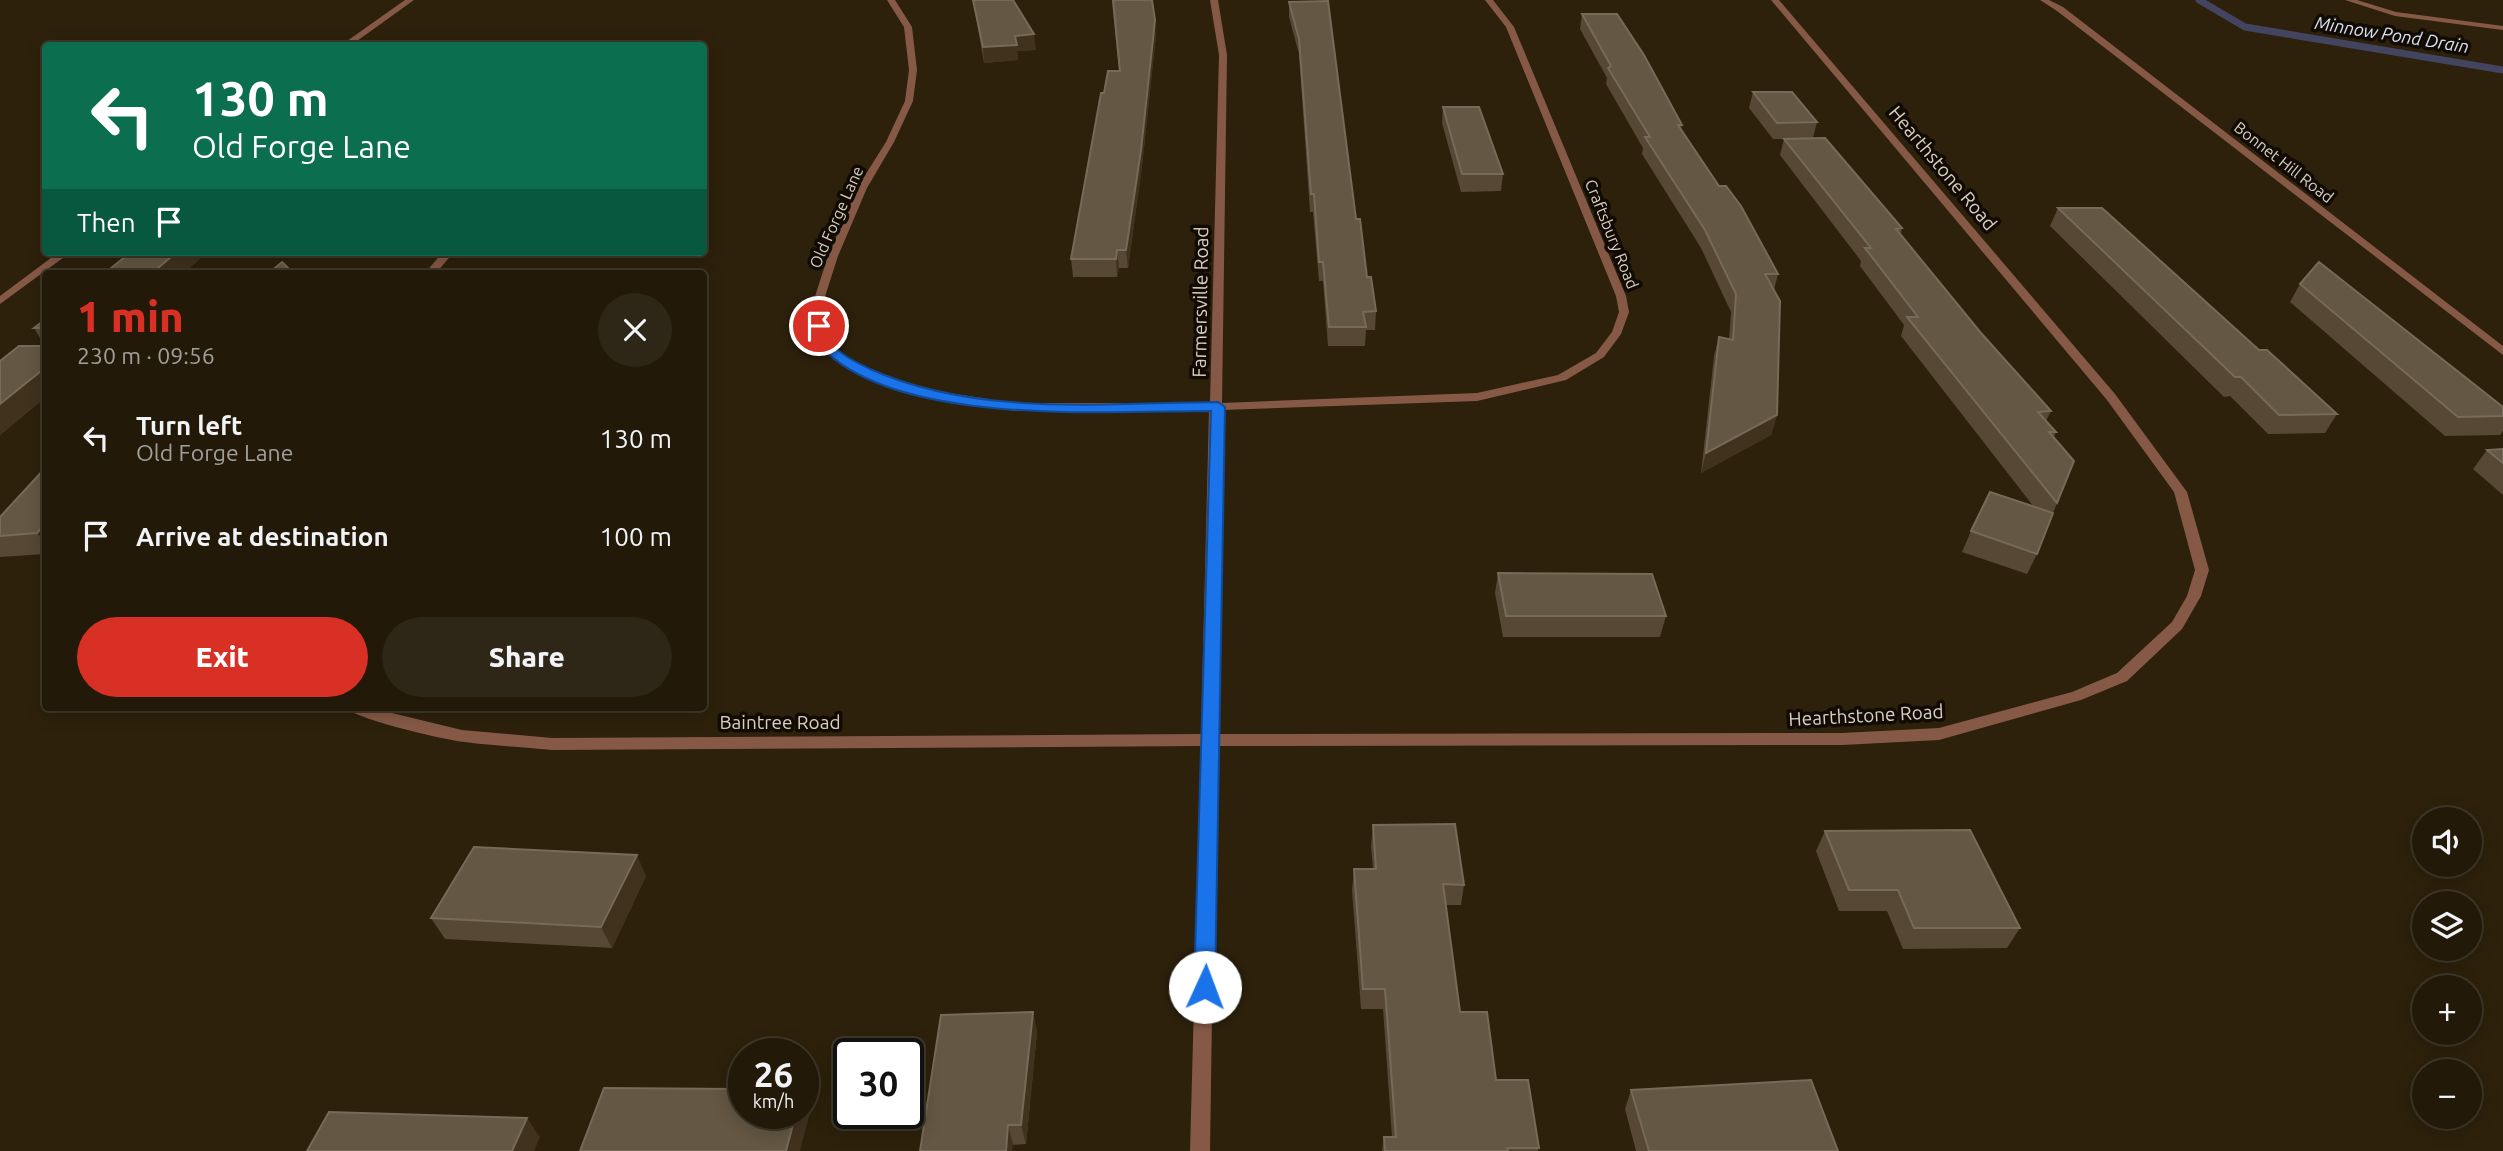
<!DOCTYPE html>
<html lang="en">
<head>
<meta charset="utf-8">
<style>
	:root { --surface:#221908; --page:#2e2616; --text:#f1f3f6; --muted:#a2a09c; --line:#3f3829; --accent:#d93025 }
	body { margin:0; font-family:Ubuntu,sans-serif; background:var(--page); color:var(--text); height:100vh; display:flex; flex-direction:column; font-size:26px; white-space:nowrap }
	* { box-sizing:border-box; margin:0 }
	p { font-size:23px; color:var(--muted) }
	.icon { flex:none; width:38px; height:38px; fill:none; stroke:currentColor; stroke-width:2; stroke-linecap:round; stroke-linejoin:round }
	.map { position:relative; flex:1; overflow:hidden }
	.drawer { position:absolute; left:42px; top:270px; width:665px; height:441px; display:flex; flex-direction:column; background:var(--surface); border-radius:7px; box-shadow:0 4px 18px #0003,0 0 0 2px var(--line) }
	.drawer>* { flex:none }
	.banner { position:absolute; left:42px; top:42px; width:665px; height:214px; border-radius:7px; box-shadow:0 4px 18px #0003,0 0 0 2px var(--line); background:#0b6e4f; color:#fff; overflow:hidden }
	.fabs { position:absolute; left:2412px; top:807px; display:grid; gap:14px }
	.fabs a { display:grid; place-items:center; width:70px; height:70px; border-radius:50%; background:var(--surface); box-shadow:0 4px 18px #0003,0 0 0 2px var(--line); font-size:35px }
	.speed { position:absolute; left:728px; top:1038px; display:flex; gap:14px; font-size:35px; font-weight:700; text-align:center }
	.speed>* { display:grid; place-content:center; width:91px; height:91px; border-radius:50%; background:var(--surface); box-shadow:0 4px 18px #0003,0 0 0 2px var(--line); line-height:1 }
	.speed small { font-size:18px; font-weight:400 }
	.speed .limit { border:4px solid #111; border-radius:10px; background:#fff; color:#111 }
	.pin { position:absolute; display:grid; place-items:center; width:60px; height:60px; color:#fff; margin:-30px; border:4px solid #fff; border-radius:50%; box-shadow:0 2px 7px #0007 }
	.me { position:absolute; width:77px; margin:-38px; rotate:2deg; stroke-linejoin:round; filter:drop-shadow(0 0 5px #0008) }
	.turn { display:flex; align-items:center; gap:24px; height:147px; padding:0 35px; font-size:32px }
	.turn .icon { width:91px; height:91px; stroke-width:2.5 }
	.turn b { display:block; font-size:49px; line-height:60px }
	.then { display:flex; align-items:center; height:66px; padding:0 35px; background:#0003; gap:14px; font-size:26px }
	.round { display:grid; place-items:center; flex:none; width:74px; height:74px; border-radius:37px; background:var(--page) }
	.summary { display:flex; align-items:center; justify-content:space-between; height:119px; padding:0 35px }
	h1 { font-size:42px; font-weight:800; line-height:52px; color:var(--accent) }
	.cta { display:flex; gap:14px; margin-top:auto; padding:14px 35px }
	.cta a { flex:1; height:80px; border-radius:42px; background:var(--accent); color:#fff; font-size:28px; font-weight:800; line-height:80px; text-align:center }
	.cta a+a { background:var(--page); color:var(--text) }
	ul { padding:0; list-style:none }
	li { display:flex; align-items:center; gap:21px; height:98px; padding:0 35px }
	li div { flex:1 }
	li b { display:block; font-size:26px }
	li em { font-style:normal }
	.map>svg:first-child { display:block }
</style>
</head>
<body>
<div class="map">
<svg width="2503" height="1151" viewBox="0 0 2503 1151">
	<rect width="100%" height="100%" fill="#2d210b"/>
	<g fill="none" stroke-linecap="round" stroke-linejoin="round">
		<path stroke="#424460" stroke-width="7" d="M 2199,0 L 2245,27 L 2503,70"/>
		<path fill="#865947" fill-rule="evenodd" d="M 405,0 L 414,0 L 350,46 L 340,46 Z
			M 887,0 L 895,0 L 912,27 L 917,70 L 913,101 L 894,142 L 867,188 L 838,256 L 821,309 L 828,341 L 848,360 L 894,380 L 948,393 L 1015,403 L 1210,403 L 1219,55 L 1210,0 L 1218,0 L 1227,55 L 1222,403 L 1477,393 L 1558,375 L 1596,353 L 1612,332 L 1619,312 L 1616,296 L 1506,27 L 1485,0 L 1493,0 L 1514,27 L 1626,296 L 1629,312 L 1621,334 L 1604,357 L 1566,380 L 1477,401 L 1222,410 L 1217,734 L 1842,733 L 1939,728 L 2072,692 L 2117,673 L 2172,622 L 2187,596 L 2195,570 L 2174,492 L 2107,400 L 1771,0 L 1779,0 L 2115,394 L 2187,492 L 2209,570 L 2201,596 L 2182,629 L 2127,681 L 2081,700 L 1939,740 L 1842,745 L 1216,746 L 1210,1151 L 1190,1151 L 1201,746 L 552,750 C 523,747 494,746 465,742 C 445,740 354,719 345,707 L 367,707 L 462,730 L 552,738 L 1201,734 L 1209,411 L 1015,411 L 948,401 L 886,385 L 840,364 L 819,344 L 811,309 L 828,256 L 857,188 L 886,142 L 905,101 L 909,70 L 904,27 Z
			M 2040,0 L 2049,0 L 2063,7 L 2503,346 L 2503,355 L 2057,11 Z
			M 2345,0 L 2357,0 L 2396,12 L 2503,26 L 2503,30 L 2395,16 Z
			M 59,252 L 71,252 L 0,304 L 0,296 Z
			M 443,252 L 454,252 L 436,273 L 425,273 Z"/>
	</g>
	<path fill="#564834" d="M 973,0 L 1036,50 L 1017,51 L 1018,60 L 984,63 Z
		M 1112,0 L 1156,35 L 1142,166 L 1128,268 L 1119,268 L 1117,277 L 1073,277 L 1071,259 L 1104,93 L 1119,71 Z
		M 1289,2 L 1356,219 L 1367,277 L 1376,311 L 1375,330 L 1366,330 L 1365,346 L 1328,346 L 1323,281 L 1319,281 L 1313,212 L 1310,212 L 1299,54 L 1289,17 Z
		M 1582,14 L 1682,125 L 1681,129 L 1778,274 L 1774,290 L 1777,415 L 1771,435 L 1701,473 L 1714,356 L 1719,337 L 1729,339 L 1731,312 L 1701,248 L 1642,154 L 1643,148 L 1606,84 L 1607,78 L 1580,29 Z
		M 1753,92 L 1817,122 L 1813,138 L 1902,228 L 1901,234 L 1981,333 L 2051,411 L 2046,421 L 2056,432 L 2054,437 L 2057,503 L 2037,554 L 2027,574 L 1962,552 L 1971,531 L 2034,507 L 1901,336 L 1904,325 L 1860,266 L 1861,261 L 1780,155 L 1784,139 L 1773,139 L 1749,108 Z
		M 1443,107 L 1503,174 L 1501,191 L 1461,192 L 1442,123 Z
		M 2058,208 L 2259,350 L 2337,414 L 2325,433 L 2268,434 L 2230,396 L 2224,397 L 2050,226 Z
		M 2300,284 L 2503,407 L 2503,431 L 2500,435 L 2445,436 L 2290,302 Z
		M 46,319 L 46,397 L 0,435 L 0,361 L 45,346 L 34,328 Z
		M 2503,449 L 2503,495 L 2473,469 L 2487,450 Z
		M 46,467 L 46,554 L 0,557 L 0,517 Z
		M 1498,573 L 1666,616 L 1660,637 L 1503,637 L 1495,593 Z
		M 1373,825 L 1464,885 L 1461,905 L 1446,905 L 1460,1012 L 1496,1080 L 1539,1148 L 1538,1151 L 1382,1151 L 1384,1137 L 1392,1137 L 1383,1009 L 1361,1009 L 1352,890 L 1354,869 L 1373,869 L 1371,846 Z
		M 1825,831 L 2020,928 L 2007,948 L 1903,949 L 1887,911 L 1839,911 L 1816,851 Z
		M 646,876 L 612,948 L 445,939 L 431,918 Z
		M 1033,1012 L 1037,1032 L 1026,1144 L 920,1151 Z
		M 1631,1090 L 1838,1151 L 1636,1151 L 1625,1109 Z"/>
	<path fill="#40321d" d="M 1155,20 L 1156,35 L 1142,166 L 1128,268 L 1126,250 Z
		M 1034,34 L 1036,50 L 1017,51 L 1018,60 L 984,63 L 983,47 L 1015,36 Z
		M 1117,250 L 1119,268 L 1117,277 L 1116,259 Z
		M 177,252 L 196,252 L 200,259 L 184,273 L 152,273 Z
		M 46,367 L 46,397 L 0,435 L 0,404 Z
		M 1777,415 L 1771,435 L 1701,473 L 1706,453 Z
		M 46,523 L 46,545 L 37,533 Z
		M 637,855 L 646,876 L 612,948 L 601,927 Z
		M 1033,1012 L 1037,1032 L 1026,1144 L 1021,1125 Z
		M 807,1074 L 815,1093 L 800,1151 L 786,1151 L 796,1113 L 803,1113 L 803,1087 Z
		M 527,1118 L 540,1137 L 534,1151 L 512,1151 Z
		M 1008,1125 L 1013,1144 L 1012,1151 L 1006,1151 Z"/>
	<path fill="#645743" stroke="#766a58" stroke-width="2" d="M 973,0 L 1013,0 L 1034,34 L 1015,36 L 1017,45 L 983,47 Z
		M 1113,0 L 1152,0 L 1155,20 L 1141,150 L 1126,250 L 1117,250 L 1116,259 L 1071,259 L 1101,93 L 1104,93 L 1108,71 L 1120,71 Z
		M 1328,1 L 1356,219 L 1360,219 L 1367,277 L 1371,277 L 1376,311 L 1363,312 L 1366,327 L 1329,327 L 1323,262 L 1319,262 L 1314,194 L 1311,194 L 1299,39 L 1289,2 Z
		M 1582,14 L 1617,14 L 1644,55 L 1682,125 L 1678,125 L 1719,186 L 1726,186 L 1741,206 L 1778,274 L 1765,274 L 1780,301 L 1777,415 L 1706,453 L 1719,337 L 1733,340 L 1736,294 L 1705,230 L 1645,137 L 1650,137 L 1608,68 L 1611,66 Z
		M 1753,92 L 1792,92 L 1817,122 L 1777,123 Z
		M 1443,107 L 1479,107 L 1503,174 L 1462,174 Z
		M 1825,138 L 1902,228 L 1896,229 L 1981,333 L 2051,411 L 2038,412 L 2056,432 L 2049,432 L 2074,461 L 2057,503 L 1907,317 L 1918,317 L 1865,248 L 1871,248 L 1784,139 Z
		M 2058,208 L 2102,208 L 2259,350 L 2267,350 L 2337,414 L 2279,415 L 2241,377 L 2235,377 Z
		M 131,252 L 177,252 L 152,273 L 105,273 Z
		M 282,262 L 293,273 L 269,273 Z
		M 2319,262 L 2503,407 L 2503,416 L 2458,417 L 2300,284 Z
		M 46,319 L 46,328 L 34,328 Z
		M 19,346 L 46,346 L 46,367 L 0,404 L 0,361 Z
		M 2503,449 L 2503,463 L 2487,450 Z
		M 46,467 L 46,523 L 37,533 L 0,536 L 0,517 Z
		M 1990,492 L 2053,513 L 2037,554 L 1971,531 Z
		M 1498,573 L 1652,574 L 1666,616 L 1506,616 Z
		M 1455,824 L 1464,885 L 1443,884 L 1460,1012 L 1487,1012 L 1496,1080 L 1528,1080 L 1539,1148 L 1507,1148 L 1508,1151 L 1385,1151 L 1384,1137 L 1396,1137 L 1385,989 L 1363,989 L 1354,869 L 1376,869 L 1373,825 Z
		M 1970,830 L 2020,928 L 1914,928 L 1898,890 L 1849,890 L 1825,831 Z
		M 474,847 L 637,855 L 601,927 L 431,918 Z
		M 1033,1012 L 1021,1125 L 1008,1125 L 1006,1151 L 920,1151 L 941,1015 Z
		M 743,1073 L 744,1113 L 796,1113 L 786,1151 L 580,1151 L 604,1088 L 739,1089 Z
		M 803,1074 L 807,1074 L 803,1087 Z
		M 1811,1080 L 1838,1151 L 1649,1151 L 1631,1090 Z
		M 329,1112 L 527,1118 L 512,1151 L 307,1151 Z"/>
	<path fill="#1a73e8" stroke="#114b97" stroke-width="2" d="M 815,323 L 824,323 C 827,329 827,337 831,342 C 841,356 856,362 870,369 C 977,417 1103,403 1218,402 L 1225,407 L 1215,987 L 1212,994 L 1205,997 L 1197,994 L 1194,987 L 1211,411 C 1109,411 887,428 817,342 Z"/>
	<g text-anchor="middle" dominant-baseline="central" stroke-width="7" stroke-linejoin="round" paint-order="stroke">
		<g font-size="16" fill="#d9d0c4" stroke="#110b04">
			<text transform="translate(2284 162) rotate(38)">Bonnet Hill Road</text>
			<text transform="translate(836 217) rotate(-66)">Old Forge Lane</text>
			<text transform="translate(1612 234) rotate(68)">Craftsbury Road</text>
		</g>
		<g font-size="18" font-style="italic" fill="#d9e1f2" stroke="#110b04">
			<text transform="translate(2392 34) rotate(9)">Minnow Pond Drain</text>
		</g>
		<g font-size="19" fill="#d9d0c4" stroke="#110b04">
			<text transform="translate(1943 168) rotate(50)">Hearthstone Road</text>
			<text transform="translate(1200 302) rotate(-89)">Farmersville Road</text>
			<text transform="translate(1866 715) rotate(-3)">Hearthstone Road</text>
			<text x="780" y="722">Baintree Road</text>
		</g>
	</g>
</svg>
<div class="fabs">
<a><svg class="icon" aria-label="sound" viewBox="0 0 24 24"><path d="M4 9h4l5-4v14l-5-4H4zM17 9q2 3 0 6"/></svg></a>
<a><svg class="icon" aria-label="layers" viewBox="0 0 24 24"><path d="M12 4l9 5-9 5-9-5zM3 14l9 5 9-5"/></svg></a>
<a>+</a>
<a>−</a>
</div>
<div class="speed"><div>26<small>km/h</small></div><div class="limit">30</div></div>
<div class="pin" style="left:819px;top:326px;background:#d93025"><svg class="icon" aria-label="arrive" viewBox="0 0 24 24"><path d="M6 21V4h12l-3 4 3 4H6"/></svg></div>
<svg class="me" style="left:1205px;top:987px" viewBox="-20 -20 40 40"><circle r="19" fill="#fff"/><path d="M0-13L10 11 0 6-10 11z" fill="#1a73e8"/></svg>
<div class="banner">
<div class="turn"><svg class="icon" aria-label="left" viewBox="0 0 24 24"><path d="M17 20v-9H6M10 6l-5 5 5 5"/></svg><div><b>130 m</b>Old Forge Lane</div></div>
<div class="then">Then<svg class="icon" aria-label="arrive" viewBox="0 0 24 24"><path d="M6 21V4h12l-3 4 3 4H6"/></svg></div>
</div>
<section class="drawer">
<div class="summary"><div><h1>1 min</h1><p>230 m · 09:56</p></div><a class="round"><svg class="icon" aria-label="close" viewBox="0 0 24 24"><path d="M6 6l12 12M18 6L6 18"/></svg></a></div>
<ul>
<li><svg class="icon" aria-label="left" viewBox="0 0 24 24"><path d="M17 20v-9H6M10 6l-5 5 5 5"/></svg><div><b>Turn left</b><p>Old Forge Lane</p></div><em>130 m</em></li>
<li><svg class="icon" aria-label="arrive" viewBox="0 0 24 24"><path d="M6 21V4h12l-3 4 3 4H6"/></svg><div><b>Arrive at destination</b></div><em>100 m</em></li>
</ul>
<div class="cta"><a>Exit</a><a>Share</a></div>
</section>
</div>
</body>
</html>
